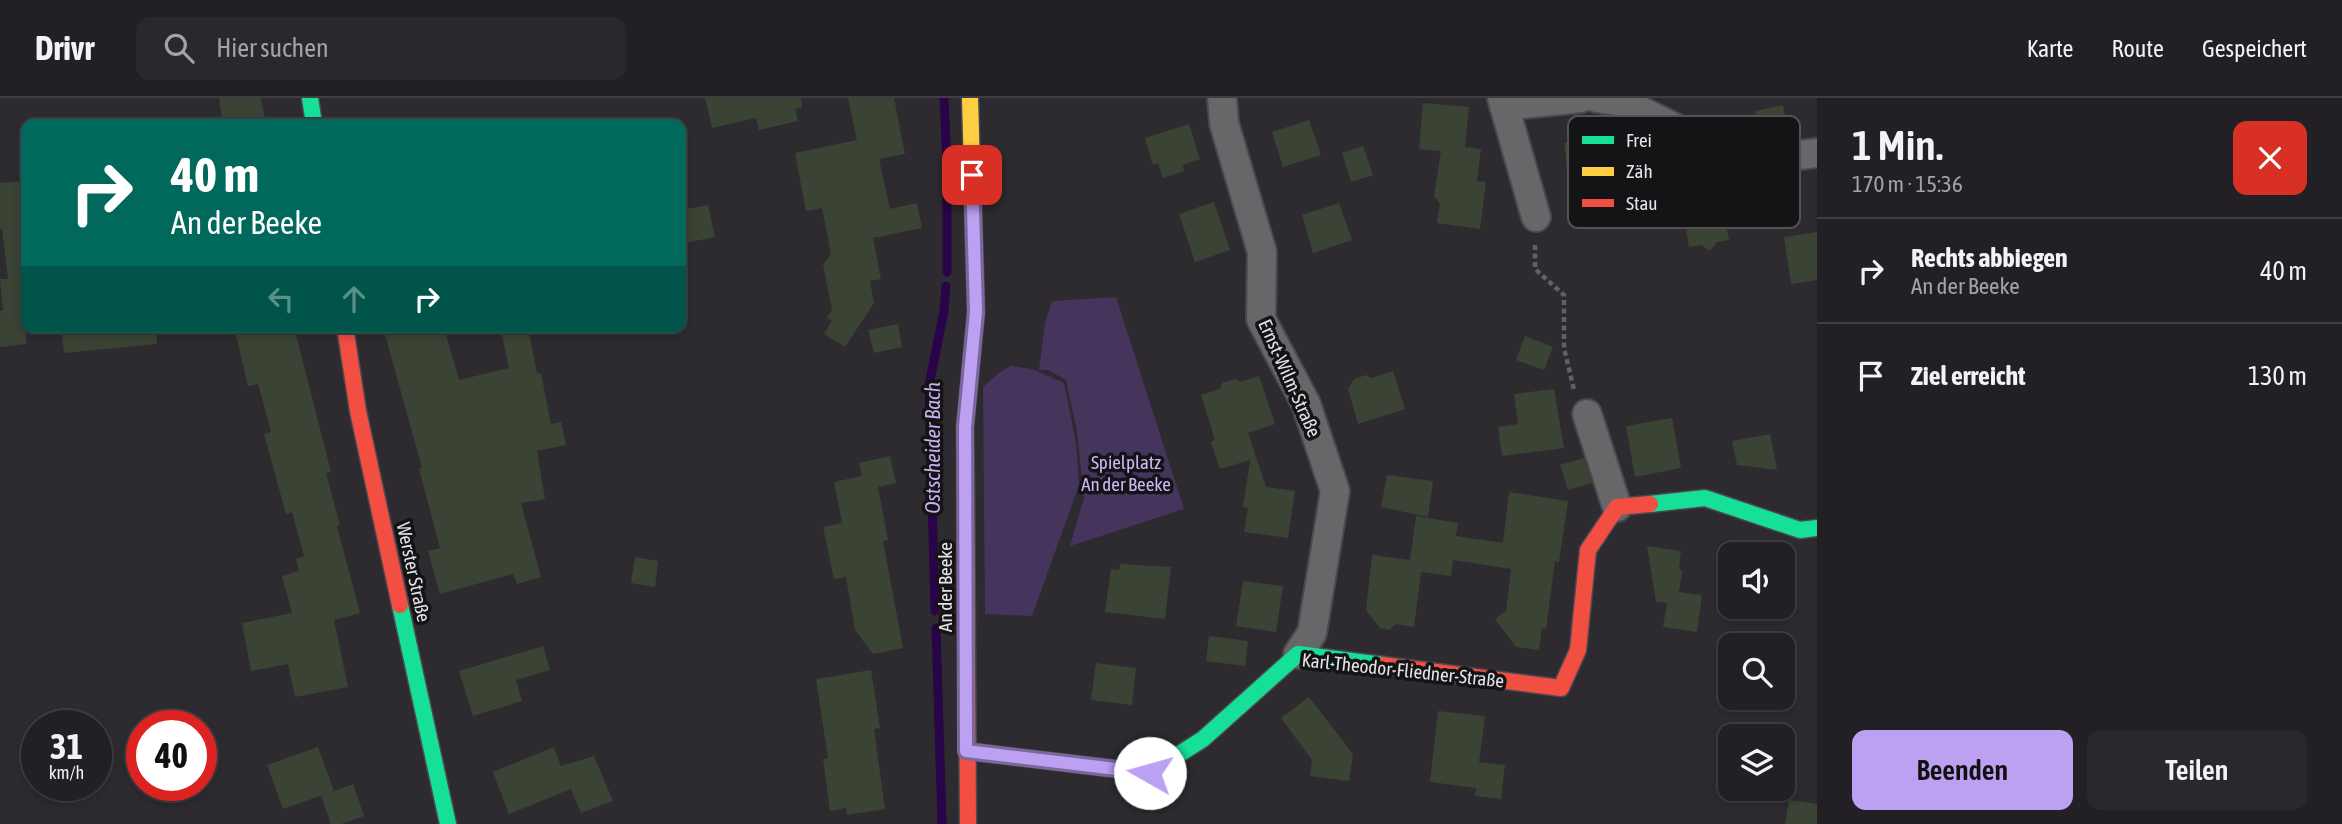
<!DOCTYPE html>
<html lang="de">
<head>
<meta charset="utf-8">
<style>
	:root { --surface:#222024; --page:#2a282c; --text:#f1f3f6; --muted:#a2a3a6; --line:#3f3e41; --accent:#bca0f2 }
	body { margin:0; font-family:"Asap Condensed",sans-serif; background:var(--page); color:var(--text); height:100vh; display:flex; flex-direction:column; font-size:26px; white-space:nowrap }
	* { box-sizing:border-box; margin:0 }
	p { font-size:23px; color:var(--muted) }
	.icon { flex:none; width:38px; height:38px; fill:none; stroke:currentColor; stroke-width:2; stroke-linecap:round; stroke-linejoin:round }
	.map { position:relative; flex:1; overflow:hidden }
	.details { display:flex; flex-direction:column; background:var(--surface); width:525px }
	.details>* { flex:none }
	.guide { position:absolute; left:21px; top:21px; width:665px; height:214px; border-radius:14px; box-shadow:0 4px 10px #0003,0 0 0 2px var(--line); background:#00695c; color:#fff; overflow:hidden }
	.buttons { position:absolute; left:1718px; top:444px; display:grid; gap:14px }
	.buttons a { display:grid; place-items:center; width:77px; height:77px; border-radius:14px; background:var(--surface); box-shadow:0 4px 10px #0003,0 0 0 2px var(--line); font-size:35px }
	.speed { position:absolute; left:21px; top:612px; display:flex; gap:14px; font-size:35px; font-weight:700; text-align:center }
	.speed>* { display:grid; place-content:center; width:91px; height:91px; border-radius:50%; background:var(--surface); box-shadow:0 4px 10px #0003,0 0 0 2px var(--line); line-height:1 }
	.speed small { font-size:18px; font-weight:400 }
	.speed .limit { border:10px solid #d22; background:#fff; color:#111 }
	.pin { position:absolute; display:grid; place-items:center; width:60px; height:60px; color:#fff; margin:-30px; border-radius:14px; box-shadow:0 4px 10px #0006 }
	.me { position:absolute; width:77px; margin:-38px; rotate:277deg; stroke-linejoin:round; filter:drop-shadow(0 0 5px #0008) }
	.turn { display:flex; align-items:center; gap:24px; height:147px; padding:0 35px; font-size:32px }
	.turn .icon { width:91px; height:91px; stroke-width:2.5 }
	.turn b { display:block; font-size:49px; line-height:60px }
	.lanes { display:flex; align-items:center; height:66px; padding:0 35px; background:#0003; justify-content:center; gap:35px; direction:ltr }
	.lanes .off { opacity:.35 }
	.round { display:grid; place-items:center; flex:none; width:74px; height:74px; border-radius:14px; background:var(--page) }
	.summary { display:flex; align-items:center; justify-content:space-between; height:119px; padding:0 35px }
	h1 { font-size:42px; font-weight:600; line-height:52px }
	.button { display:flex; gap:14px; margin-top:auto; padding:14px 35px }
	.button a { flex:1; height:80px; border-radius:14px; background:var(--accent); color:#111; font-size:28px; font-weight:600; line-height:80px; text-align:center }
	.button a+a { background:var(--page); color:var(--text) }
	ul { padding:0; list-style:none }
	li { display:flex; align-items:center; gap:21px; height:105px; padding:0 35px; border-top:2px solid var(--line) }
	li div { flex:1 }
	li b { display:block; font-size:26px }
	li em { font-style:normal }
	header { display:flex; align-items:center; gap:42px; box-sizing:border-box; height:98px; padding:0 35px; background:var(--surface); border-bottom:2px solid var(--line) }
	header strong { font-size:33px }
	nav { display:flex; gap:38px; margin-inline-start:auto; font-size:24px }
	.search { width:490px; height:63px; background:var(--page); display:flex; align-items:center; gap:18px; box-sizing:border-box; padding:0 24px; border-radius:14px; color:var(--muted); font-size:26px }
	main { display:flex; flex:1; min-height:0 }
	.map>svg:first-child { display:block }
</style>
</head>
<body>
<header>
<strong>Drivr</strong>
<div class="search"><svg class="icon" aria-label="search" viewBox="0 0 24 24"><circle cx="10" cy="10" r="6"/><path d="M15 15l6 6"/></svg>Hier suchen</div>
<nav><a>Karte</a><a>Route</a><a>Gespeichert</a></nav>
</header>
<main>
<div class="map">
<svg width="1817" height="726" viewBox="0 0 1817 726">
	<rect width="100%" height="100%" fill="#2d2b30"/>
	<path fill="#45345c" d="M 1116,199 L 1184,411 L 1070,448 L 1084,400 L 1077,333 L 1066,282 L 1048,272 L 1039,272 L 1045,225 L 1052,203 Z
		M 1011,268 L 1032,271 L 1064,285 L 1076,345 L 1079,387 L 1032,518 L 985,516 L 983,289 L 1000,274 Z"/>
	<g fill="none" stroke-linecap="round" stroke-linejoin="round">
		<path stroke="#290449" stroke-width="9" d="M 944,0 L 947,66 L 947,174
			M 935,513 L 929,287 L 944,213 L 946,188
			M 936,530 L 942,726"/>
	</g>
	<path fill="#3b4335" d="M 219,0 L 261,0 L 266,26 L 223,26 Z
		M 705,0 L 801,0 L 802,10 L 795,11 L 798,23 L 759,32 L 756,20 L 712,30 Z
		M 848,0 L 894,0 L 905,56 L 879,61 L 890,111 L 917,105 L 922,130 L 873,140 L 881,181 L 870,183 L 874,205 L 845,249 L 824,236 L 832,223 L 827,220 L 832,212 L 823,167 L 831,156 L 822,110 L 806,113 L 795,55 L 857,42 Z
		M 1423,5 L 1469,9 L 1465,49 L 1481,51 L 1477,83 L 1486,84 L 1480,131 L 1437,125 L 1440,106 L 1434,98 L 1441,53 L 1419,51 Z
		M 1783,7 L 1788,37 L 1760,42 L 1755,13 Z
		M 1309,22 L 1321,57 L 1283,69 L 1272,34 Z
		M 1189,26 L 1200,61 L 1183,67 L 1184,73 L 1163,80 L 1158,65 L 1153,67 L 1145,40 Z
		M 1610,39 L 1613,64 L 1608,75 L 1568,80 L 1564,45 Z
		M 1363,48 L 1373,77 L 1351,84 L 1342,55 Z
		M 26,83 L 26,246 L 0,249 L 0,213 L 3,213 L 0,181 L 8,181 L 2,131 L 0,131 L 0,85 Z
		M 1721,100 L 1729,142 L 1717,144 L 1710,153 L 1701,147 L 1689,149 L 1682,107 Z
		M 1214,104 L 1230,152 L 1195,164 L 1179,116 Z
		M 1339,105 L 1352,142 L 1313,155 L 1302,117 Z
		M 708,107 L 715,139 L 685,145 L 681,112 Z
		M 1817,134 L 1817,182 L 1791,186 L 1784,139 Z
		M 898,226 L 902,249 L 874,255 L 868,232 Z
		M 61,229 L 156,229 L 157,246 L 64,255 Z
		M 234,229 L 294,229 L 331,374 L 326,375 L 340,427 L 337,428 L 360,515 L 334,522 L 348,589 L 295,599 L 288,566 L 251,573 L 242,525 L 292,515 L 282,478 L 299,473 L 296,461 L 304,458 L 292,414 L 286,416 L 264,336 L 271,334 L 258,286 L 248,288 Z
		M 383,229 L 444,229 L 459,282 L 509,270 L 500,229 L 528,229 L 537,276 L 541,275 L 551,326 L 561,324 L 566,347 L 537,353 L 545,401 L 521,405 L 541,479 L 517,486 L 513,476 L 440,496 L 428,453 L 440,450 L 419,371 L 422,370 Z
		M 1525,238 L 1553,249 L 1544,272 L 1516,262 Z
		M 1393,273 L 1405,311 L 1358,326 L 1348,291 L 1354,281 L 1366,277 L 1372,280 Z
		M 1259,278 L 1275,326 L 1248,335 L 1266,389 L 1295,393 L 1288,440 L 1244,434 L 1248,410 L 1243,409 L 1250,362 L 1220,371 L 1211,344 L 1215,342 L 1201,297 L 1220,291 L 1222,285 L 1235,281 L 1240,284 Z
		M 1554,291 L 1564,350 L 1502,358 L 1498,329 L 1518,326 L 1514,296 Z
		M 1672,320 L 1681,370 L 1635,379 L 1626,328 Z
		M 1770,336 L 1777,372 L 1737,367 L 1732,343 Z
		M 890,358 L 896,385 L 878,389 L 888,442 L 883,443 L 903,550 L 873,556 L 855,532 L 846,479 L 834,481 L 823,429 L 842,425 L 834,384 L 862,378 L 859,365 Z
		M 1584,360 L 1592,385 L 1568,392 L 1560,367 Z
		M 1387,377 L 1433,383 L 1428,419 L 1381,409 Z
		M 1509,394 L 1568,403 L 1559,464 L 1555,463 L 1546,531 L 1542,530 L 1539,552 L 1516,549 L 1495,521 L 1506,513 L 1511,471 L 1453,462 L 1451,478 L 1421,474 L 1414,529 L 1396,526 L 1389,532 L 1380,530 L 1366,512 L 1372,457 L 1410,462 L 1416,418 L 1458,425 L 1456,438 L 1503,445 Z
		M 1647,448 L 1681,453 L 1679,470 L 1682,474 L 1679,494 L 1702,497 L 1697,534 L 1663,529 L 1667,505 L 1656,504 Z
		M 635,459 L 658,463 L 655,489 L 631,485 Z
		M 1120,466 L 1171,469 L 1165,521 L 1105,514 L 1111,471 L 1119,472 Z
		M 1243,483 L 1283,488 L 1276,534 L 1236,528 Z
		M 1209,538 L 1248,543 L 1245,568 L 1206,563 Z
		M 543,548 L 550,572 L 516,582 L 522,603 L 473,618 L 459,573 Z
		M 1096,565 L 1136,570 L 1132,607 L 1091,602 Z
		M 871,572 L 880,630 L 874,631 L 885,711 L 847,717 L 846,710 L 830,713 L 823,661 L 828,660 L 816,581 Z
		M 1309,599 L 1353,656 L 1349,683 L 1310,678 L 1312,662 L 1281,620 Z
		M 1438,613 L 1485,618 L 1479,664 L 1505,667 L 1501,701 L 1475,698 L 1476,690 L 1430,684 Z
		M 318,649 L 334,693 L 283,711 L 267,667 Z
		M 554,649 L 561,668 L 594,658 L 613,703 L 581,715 L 571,691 L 509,716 L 493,674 Z
		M 353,686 L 364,718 L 341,726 L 331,726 L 321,698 Z
		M 1789,702 L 1817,706 L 1817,726 L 1785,726 Z"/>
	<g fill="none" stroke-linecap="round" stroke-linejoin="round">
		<defs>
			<path id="street" d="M 1222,0 L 1224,25 L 1262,154 L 1261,221 L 1306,306 L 1335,393 L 1312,535 L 1298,556
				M 1502,0 L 1536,119
				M 1597,0 L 1623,4 L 1743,64 L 1817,55
				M 1504,8 L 1581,0
				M 1587,316 L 1617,409"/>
			<path id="fast" d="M 310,0 L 314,26
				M 1650,406 L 1705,400 L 1800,432 L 1817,430
				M 400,507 L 448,726
				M 966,653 L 1150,675 L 1203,641 L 1298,556 L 1383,567"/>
			<path id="slow" d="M 966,397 L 965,329 L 976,214 L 970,0"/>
			<path id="jam" d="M 345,229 L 358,313 L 400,507
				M 966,397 L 968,726
				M 1383,567 L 1561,590 L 1578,552 L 1588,452 L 1617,409 L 1650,406"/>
		</defs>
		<use href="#street" stroke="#4b494e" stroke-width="32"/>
		<use href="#fast" stroke="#4b494e" stroke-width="19"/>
		<use href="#slow" stroke="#4b494e" stroke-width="19"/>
		<use href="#jam" stroke="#4b494e" stroke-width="19"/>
		<path stroke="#636165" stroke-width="4.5" stroke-dasharray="5 3.5" stroke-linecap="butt" d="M 1535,147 L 1535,171 L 1564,197 L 1564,250 L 1574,292"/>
		<use href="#street" stroke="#676668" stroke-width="28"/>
		<use href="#fast" stroke="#16e098" stroke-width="16"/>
		<use href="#slow" stroke="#ffcf43" stroke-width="16"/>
		<use href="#jam" stroke="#f24e42" stroke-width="16"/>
	</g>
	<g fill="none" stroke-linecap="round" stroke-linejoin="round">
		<defs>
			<path id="route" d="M 972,77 L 976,214 L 965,329 L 966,653 L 1150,675"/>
		</defs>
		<use href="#route" stroke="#7a689d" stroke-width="18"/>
		<use href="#route" stroke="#bca0f2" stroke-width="12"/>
	</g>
	<g text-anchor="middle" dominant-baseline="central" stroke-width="7" stroke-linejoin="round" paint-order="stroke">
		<g font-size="19" fill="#e5e3e8" stroke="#141316">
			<text transform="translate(1290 280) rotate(66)">Ernst-Wilm-Straße</text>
			<text transform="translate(414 474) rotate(78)">Werster Straße</text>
			<text transform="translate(945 489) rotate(-90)">An der Beeke</text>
			<text transform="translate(1403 572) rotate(6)">Karl-Theodor-Fliedner-Straße</text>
		</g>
		<g font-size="19" fill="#d0b6f7" stroke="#141316">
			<text x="1126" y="364">Spielplatz<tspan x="1126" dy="22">An der Beeke</tspan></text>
		</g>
		<g font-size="21" font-style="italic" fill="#cab0f1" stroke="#141316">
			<text transform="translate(932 350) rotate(-90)">Ostscheider Bach</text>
		</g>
	</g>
	<rect x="1568" y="18" width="232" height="112" rx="10" fill="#141316" stroke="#535155" stroke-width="2"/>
	<rect x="1582" y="38" width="32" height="8" fill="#16e098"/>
	<rect x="1582" y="69" width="32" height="9" fill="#ffcf43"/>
	<rect x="1582" y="101" width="32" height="8" fill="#f24e42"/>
	<g font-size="19" fill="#e5e3e8">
		<text x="1626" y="49">Frei</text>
		<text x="1626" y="80">Zäh</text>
		<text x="1626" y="112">Stau</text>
	</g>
</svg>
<div class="buttons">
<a><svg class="icon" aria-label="sound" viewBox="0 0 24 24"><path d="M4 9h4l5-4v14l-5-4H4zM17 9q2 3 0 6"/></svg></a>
<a><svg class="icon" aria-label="search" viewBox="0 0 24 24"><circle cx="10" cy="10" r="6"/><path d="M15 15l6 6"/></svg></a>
<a><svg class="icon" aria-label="layers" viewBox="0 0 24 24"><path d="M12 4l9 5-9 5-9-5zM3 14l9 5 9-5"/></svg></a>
</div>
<div class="speed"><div>31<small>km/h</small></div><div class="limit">40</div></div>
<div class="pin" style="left:972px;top:77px;background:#d93025"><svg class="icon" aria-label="arrive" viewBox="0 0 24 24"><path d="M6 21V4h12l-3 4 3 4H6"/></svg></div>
<svg class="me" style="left:1150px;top:675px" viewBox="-20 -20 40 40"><circle r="19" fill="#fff"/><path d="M0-13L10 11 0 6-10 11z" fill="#bca0f2"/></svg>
<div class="guide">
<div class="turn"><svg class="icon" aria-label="right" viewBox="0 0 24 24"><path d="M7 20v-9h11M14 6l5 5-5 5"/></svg><div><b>40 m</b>An der Beeke</div></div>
<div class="lanes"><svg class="icon off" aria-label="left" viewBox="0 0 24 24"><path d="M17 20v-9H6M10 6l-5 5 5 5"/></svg><svg class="icon off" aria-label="ahead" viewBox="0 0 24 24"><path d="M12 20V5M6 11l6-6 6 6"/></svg><svg class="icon" aria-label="right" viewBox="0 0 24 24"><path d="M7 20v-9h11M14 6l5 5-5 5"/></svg></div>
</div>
</div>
<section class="details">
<div class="summary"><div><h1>1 Min.</h1><p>170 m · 15:36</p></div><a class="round" style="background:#d93025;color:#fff"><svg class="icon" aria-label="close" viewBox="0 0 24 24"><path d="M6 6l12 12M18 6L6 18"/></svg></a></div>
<ul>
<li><svg class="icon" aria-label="right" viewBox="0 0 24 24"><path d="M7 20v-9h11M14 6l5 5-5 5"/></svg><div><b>Rechts abbiegen</b><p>An der Beeke</p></div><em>40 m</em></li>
<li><svg class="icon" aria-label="arrive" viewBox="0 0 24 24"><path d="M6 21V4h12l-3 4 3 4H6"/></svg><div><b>Ziel erreicht</b></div><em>130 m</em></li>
</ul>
<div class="button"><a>Beenden</a><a>Teilen</a></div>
</section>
</main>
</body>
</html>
